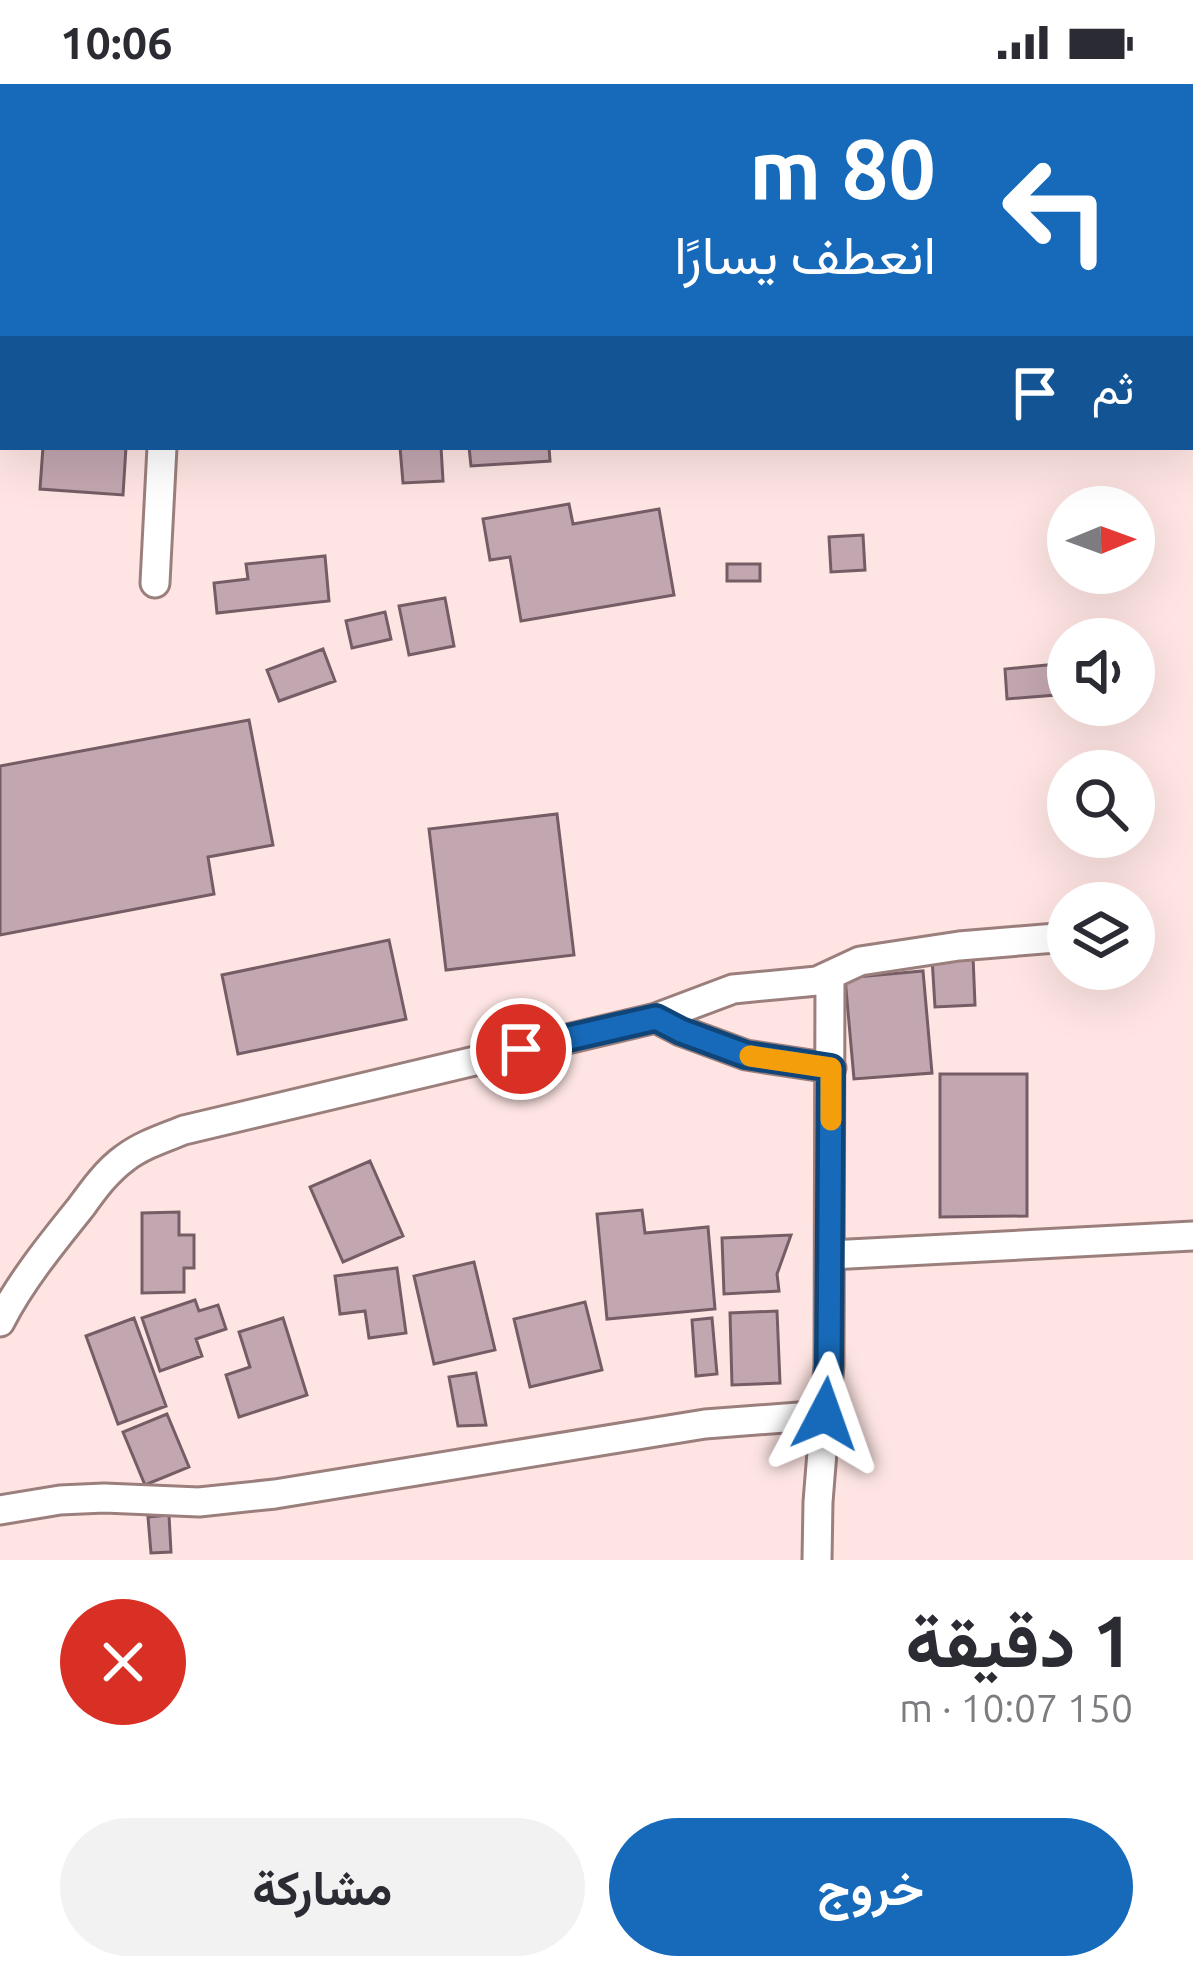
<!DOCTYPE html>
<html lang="ar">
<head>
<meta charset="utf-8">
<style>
	:root { --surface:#fff; --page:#f2f2f3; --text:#2b2b33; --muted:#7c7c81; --accent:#176ab9 }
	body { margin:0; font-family:Ubuntu,Vazirmatn,sans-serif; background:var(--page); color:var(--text); direction:rtl; height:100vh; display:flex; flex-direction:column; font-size:45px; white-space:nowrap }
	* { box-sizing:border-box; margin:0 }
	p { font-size:39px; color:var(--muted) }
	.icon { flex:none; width:66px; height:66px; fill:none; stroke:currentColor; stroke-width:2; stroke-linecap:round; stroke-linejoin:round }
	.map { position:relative; height:1476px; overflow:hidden; direction:ltr }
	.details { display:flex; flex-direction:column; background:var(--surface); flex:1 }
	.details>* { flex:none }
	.top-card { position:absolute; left:0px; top:0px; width:1194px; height:366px; box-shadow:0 12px 48px #0002; direction:rtl; background:#176ab9; color:#fff; overflow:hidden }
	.needle { width:78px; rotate:89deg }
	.buttons { position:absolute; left:1047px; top:402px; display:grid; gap:24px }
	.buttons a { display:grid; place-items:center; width:108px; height:108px; border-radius:50%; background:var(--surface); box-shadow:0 12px 48px #0002; font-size:60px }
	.pin { position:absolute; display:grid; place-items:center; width:102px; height:102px; color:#fff; margin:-51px; border:6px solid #fff; border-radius:50%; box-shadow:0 3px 12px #0007 }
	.me { position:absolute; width:132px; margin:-66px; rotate:4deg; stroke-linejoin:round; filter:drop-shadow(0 0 9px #0008) }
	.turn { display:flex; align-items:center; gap:42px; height:252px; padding:0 60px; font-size:54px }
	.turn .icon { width:156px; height:156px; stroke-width:2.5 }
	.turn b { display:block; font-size:84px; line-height:102px }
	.then { display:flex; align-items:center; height:114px; padding:0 60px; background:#0003; gap:24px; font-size:45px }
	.round { display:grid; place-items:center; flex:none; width:126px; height:126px; border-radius:63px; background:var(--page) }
	.head { display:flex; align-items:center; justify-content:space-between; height:204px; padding:0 60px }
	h1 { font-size:72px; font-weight:700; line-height:90px }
	.primary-button { display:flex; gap:24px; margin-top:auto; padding:24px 60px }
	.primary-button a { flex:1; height:138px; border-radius:72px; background:var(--accent); color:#fff; font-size:48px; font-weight:700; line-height:138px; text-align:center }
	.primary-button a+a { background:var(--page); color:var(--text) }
	.status { display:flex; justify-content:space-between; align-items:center; height:84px; padding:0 60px; background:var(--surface); direction:ltr }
	.status svg { height:33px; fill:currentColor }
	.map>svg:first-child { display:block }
</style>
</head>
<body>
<div class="status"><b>10:06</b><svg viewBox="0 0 49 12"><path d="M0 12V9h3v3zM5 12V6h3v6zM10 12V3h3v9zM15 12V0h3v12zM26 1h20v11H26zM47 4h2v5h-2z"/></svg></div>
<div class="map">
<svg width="1193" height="1476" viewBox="0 0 1193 1476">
	<rect width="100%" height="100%" fill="#fee5e3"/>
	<path fill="#c3a7b0" stroke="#765d65" stroke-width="3" d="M 43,363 L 126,363 L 123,411 L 40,405 Z
		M 400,363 L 441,363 L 443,397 L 403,399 Z
		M 469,363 L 549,363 L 550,377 L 471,382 Z
		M 569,420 L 573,440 L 659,425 L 674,511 L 521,537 L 510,473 L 490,476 L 483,435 Z
		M 863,451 L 865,486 L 831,488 L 829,453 Z
		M 325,472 L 329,517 L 217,529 L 214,499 L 248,495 L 246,480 Z
		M 727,480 L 760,480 L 760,497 L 727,497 Z
		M 445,514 L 454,562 L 409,571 L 399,522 Z
		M 385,528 L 391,555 L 352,564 L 346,537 Z
		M 323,565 L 335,597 L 279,617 L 267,586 Z
		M 1068,579 L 1068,610 L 1007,615 L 1005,585 Z
		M 249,636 L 273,761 L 208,773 L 214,810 L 0,851 L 0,682 Z
		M 557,730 L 574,871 L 446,886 L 429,745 Z
		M 389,856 L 406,935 L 238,970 L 222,891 Z
		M 973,872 L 975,921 L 935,923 L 932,874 Z
		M 923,887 L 932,989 L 854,995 L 845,894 Z
		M 940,990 L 1027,990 L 1027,1132 L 940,1133 Z
		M 370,1077 L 403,1152 L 343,1178 L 310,1103 Z
		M 642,1126 L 645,1149 L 708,1143 L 715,1225 L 607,1235 L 597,1130 Z
		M 179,1128 L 179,1151 L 194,1151 L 194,1184 L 184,1184 L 184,1208 L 142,1209 L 142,1129 Z
		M 791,1151 L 777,1190 L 779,1207 L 724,1210 L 722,1154 Z
		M 474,1178 L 495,1266 L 434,1280 L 414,1192 Z
		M 397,1184 L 406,1249 L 369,1254 L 365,1227 L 340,1230 L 335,1192 Z
		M 195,1216 L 199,1227 L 218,1221 L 226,1245 L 196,1255 L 202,1272 L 160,1287 L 142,1234 Z
		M 585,1218 L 602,1286 L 530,1303 L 514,1235 Z
		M 777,1227 L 780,1299 L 732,1301 L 730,1229 Z
		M 134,1234 L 166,1322 L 118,1340 L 86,1252 Z
		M 283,1234 L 307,1311 L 239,1333 L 226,1291 L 250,1283 L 239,1248 Z
		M 712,1234 L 717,1290 L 696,1292 L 692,1236 Z
		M 476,1289 L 486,1341 L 458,1342 L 449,1293 Z
		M 167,1330 L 189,1383 L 145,1401 L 123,1348 Z
		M 169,1431 L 171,1468 L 151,1469 L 148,1433 Z"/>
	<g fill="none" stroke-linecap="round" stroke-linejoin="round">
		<defs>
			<path id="street" d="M 0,271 L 3,271
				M 155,499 L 162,363
				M 656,934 L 681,947 L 746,971 L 831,984
				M 830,1171 L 1193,1152
				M 0,1238 C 21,1197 52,1159 81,1123 C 94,1105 107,1087 125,1074 C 142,1061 164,1054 184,1046 L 656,934 L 733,905 L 817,897 L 860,877 L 959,862 L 1068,853
				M 0,1426 L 60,1416 L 104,1414 L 199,1418 L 275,1410 L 705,1340 L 825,1331
				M 817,1476 L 818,1418 L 829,1281 L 830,893"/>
		</defs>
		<use href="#street" stroke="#9b7f7c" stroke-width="33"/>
		<use href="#street" stroke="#fff" stroke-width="27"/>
	</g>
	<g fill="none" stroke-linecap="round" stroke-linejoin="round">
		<defs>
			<path id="route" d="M 521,965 L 656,934 L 681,947 L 746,971 L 831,984 L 829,1281 L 825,1330"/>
		</defs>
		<use href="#route" stroke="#0f4578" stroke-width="30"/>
		<use href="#route" stroke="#176ab9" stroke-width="21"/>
		<path stroke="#f59e0b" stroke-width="21" d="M 750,972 L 831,984 L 831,1036"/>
	</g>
</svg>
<div class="buttons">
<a><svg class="needle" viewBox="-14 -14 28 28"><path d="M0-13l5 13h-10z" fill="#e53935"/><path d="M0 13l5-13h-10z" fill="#7c7c81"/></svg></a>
<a><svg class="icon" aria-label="sound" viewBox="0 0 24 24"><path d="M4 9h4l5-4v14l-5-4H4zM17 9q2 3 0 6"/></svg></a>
<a><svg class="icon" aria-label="search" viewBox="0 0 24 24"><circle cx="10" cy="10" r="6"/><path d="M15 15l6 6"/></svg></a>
<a><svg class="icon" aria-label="layers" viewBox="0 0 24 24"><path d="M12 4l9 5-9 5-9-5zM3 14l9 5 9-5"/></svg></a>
</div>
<div class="pin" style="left:521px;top:965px;background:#d93025"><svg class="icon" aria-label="arrive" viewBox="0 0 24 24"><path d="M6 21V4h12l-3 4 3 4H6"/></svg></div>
<svg class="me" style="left:825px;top:1330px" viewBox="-20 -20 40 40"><path d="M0-17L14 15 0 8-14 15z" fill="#176ab9" stroke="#fff" stroke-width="4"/></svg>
<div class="top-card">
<div class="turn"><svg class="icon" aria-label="left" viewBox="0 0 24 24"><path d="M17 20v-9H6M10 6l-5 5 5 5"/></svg><div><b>80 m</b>انعطف يسارًا</div></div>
<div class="then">ثم<svg class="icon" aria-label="arrive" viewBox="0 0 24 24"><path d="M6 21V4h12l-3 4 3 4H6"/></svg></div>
</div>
</div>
<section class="details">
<div class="head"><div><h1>1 دقيقة</h1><p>150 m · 10:07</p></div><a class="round" style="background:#d93025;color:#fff"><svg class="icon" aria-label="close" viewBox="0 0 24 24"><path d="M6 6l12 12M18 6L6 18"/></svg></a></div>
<div class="primary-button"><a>خروج</a><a>مشاركة</a></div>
</section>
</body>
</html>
